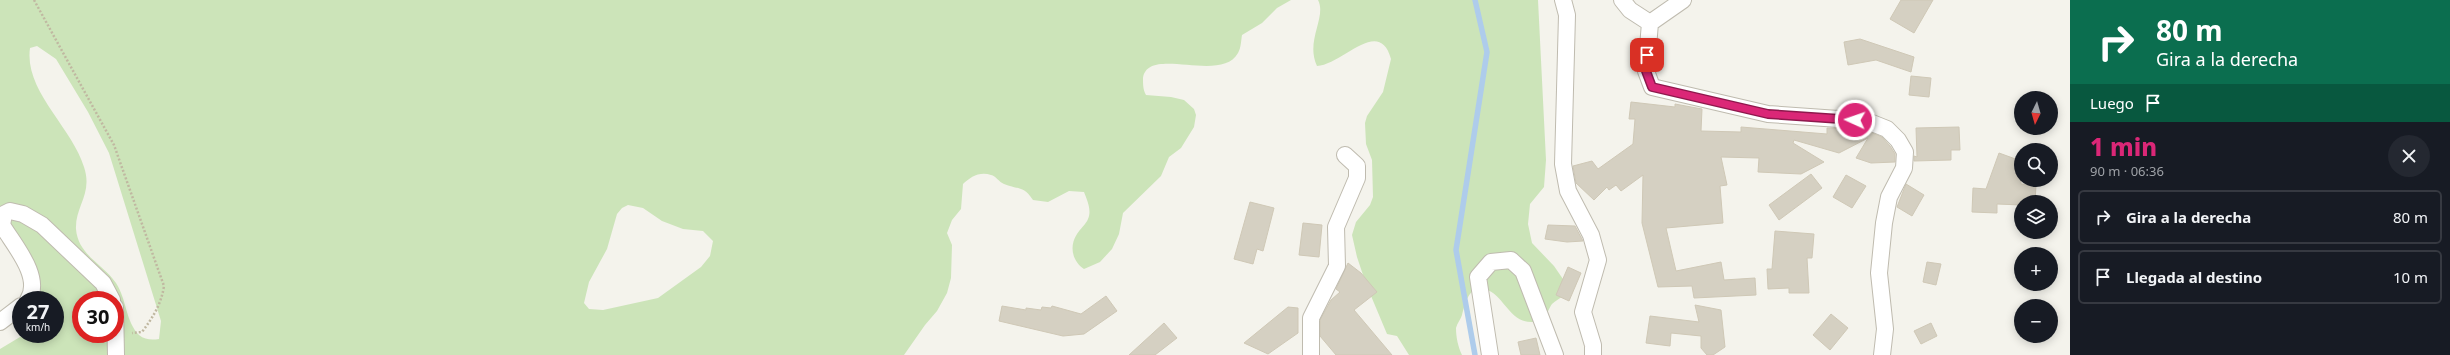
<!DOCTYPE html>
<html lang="es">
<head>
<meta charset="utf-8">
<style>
	:root { --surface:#171b24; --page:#242831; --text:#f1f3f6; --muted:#9ea1a6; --line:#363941; --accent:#db2777 }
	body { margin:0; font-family:"Noto Sans",sans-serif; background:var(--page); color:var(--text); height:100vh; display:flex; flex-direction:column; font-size:15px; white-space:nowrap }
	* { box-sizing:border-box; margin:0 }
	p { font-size:13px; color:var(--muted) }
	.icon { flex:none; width:22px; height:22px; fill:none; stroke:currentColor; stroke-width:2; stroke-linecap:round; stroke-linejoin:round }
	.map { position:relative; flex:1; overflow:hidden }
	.details { display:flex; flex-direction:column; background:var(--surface); width:380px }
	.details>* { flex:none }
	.top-card { background:#0b6e4f; color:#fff; overflow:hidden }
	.needle { width:26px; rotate:185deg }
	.buttons { position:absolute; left:2014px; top:91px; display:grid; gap:8px }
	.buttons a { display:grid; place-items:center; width:44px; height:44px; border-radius:50%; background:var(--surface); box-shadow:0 2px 10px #0003; font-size:20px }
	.speed { position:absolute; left:12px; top:291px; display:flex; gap:8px; font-size:20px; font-weight:700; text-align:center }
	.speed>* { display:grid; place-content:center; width:52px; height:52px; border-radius:50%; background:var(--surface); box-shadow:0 2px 10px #0003; line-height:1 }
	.speed small { font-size:10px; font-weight:400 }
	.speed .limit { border:6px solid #d22; background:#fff; color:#111 }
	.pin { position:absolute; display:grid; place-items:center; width:34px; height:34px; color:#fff; margin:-17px; border-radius:8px; box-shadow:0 2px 6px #0006 }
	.me { position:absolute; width:44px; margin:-22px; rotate:273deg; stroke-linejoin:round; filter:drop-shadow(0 0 3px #0008) }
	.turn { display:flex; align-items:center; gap:14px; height:84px; padding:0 20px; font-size:18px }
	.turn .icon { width:52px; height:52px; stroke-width:2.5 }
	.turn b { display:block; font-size:28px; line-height:34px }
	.then { display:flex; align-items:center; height:38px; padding:0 20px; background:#0003; gap:8px; font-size:15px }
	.round { display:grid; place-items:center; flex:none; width:42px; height:42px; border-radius:21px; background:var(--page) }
	.headline { display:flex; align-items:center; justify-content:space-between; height:68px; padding:0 20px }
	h1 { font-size:24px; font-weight:800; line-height:30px; color:var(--accent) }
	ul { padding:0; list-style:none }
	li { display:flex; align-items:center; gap:12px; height:54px; margin:0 8px 6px; padding:0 12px; border:2px solid var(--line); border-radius:6px }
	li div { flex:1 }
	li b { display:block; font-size:15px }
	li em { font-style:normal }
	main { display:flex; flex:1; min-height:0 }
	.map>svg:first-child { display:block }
</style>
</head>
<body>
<main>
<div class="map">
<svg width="2070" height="355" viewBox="0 0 2070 355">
	<rect width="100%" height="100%" fill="#f4f3ec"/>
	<path fill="#cce4b9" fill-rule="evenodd" d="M 0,0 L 1291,0 L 1277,8 L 1262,23 L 1242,35 C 1241,41 1241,48 1238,53 C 1221,84 1148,45 1143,78 C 1143,84 1143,90 1146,95 L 1171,97 L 1184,100 L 1194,109 L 1196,115 L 1194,127 L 1181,148 L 1169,157 L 1161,176 L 1123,213 L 1119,234 L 1112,249 L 1100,262 L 1084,269 C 1072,261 1069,246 1077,234 C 1080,229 1086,224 1088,219 C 1092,210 1087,200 1084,192 L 1069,191 L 1048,202 L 1033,200 C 1023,185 1018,190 1004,184 C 999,182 996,176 991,175 C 980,171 970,177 963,184 L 961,209 L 952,220 L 947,233 L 952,245 L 951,278 L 947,293 L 937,311 L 925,325 L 904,355 L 0,355 L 0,349 L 25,334 L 55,334 L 55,300 L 38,300 L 36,280 L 0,222 ZM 37,46 L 56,59 L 88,112 L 109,153 L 161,321 L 159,339 C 152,340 145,340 139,335 C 125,320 127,300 116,283 C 103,264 78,255 76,229 C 75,206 93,194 84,167 C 72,127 24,91 30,48 ZM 628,205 L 643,208 L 662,221 L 683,229 L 703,231 L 713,241 L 710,256 L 701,267 L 658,298 L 603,310 L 589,309 L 584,303 L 589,282 L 607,249 L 617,214 L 622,208 ZM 81,300 L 115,300 L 115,334 L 81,334 Z
		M 1318,0 L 1538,0 L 1546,160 L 1544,187 L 1530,204 L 1528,224 L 1532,243 L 1554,266 L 1565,282 L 1564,295 C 1561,298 1555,301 1552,304 C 1547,311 1546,322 1534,322 C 1509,324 1505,295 1485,289 C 1469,284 1465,304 1462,315 C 1461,319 1457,323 1456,328 C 1456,337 1458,347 1462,355 L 1409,355 L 1397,336 L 1387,334 L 1366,284 L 1357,257 L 1352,235 L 1356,222 L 1370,205 L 1373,197 L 1372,160 L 1366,144 L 1365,123 L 1367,116 L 1383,92 L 1391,59 C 1379,16 1343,65 1317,66 C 1305,41 1327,17 1318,0 Z"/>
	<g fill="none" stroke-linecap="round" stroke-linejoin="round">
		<path stroke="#aecceb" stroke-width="5.5" d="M 1475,0 L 1487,52 L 1456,250 L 1475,355"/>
	</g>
	<path fill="#d5d0c2" stroke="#cfc8b6" d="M 1901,0 L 1933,0 L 1914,33 L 1890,19 Z
		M 1860,39 L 1914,57 L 1911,72 L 1876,60 L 1848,65 L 1844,42 Z
		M 1911,76 L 1931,78 L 1929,97 L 1909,95 Z
		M 1631,102 L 1675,107 L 1675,104 L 1702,109 L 1701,131 L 1741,132 L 1741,127 L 1827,134 L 1827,128 L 1865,130 L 1882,137 L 1890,146 L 1895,154 L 1895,162 L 1871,163 L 1856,158 L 1868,138 L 1839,153 L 1794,140 L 1793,143 L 1824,162 L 1801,174 L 1758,172 L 1759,158 L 1721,157 L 1727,185 L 1720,186 L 1723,223 L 1666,228 L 1676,271 L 1721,262 L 1724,280 L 1755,278 L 1756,295 L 1694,298 L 1692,286 L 1658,287 L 1642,223 L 1643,175 L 1621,191 L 1616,185 L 1609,190 L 1607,187 L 1594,200 L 1576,183 L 1573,166 L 1592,161 L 1598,169 L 1633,144 L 1635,119 L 1629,119 Z
		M 1959,127 L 1960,150 L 1951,150 L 1951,160 L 1914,161 L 1914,156 L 1917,157 L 1916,128 Z
		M 1999,153 L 2021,161 L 2021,184 L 2036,185 L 2035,202 L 2021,202 L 2021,205 L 1997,204 L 1997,213 L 1972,212 L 1973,188 L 1986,189 Z
		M 1811,174 L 1822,188 L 1779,220 L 1769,205 Z
		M 1846,175 L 1866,186 L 1852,208 L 1833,197 Z
		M 1906,184 L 1924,195 L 1912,216 L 1897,207 Z
		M 1250,202 L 1274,208 L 1263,251 L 1257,249 L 1253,264 L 1234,259 Z
		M 1303,223 L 1322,225 L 1319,257 L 1299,255 Z
		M 1548,225 L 1575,226 L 1583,241 L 1567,242 L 1545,239 Z
		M 1775,231 L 1814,234 L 1812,258 L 1807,258 L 1809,293 L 1789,293 L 1789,288 L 1768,289 L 1767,269 L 1772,269 Z
		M 1927,262 L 1941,264 L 1936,285 L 1923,282 Z
		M 1348,263 L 1361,273 L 1377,292 L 1354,310 L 1392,355 L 1336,355 L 1320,336 L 1320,320 L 1331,300 L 1340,292 L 1336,289 Z
		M 1568,267 L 1581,273 L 1569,301 L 1556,295 Z
		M 1106,296 L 1117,311 L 1084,334 L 1063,336 L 999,321 L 1002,306 L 1026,310 L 1026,308 L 1041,310 L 1042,307 L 1051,308 L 1052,306 L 1081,314 Z
		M 1695,305 L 1721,310 L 1725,347 L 1713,355 L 1707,355 L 1701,348 L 1701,336 L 1671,333 L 1670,346 L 1646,343 L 1650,316 L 1699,322 Z
		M 1288,307 L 1298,308 L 1298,333 L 1268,354 L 1244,343 Z
		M 1831,314 L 1848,328 L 1830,350 L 1813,335 Z
		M 1164,323 L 1177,338 L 1155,355 L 1129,355 Z
		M 1931,323 L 1937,336 L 1921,344 L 1914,331 Z
		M 1536,338 L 1540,355 L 1521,355 L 1518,342 Z"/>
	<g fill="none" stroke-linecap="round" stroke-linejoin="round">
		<defs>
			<path id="minor" d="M 1563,0 L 1567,15 L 1563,164 L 1568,191 L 1591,235 L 1598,260 L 1583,312 L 1593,345 L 1593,355
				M 1622,0 L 1630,10 L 1650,23 L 1683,0
				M 1650,23 L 1646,71 L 1652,87 L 1768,114 L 1867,121 L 1887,129 L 1898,140 L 1905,152 L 1904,168 L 1889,197 L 1884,223 L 1879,273 L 1885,329 L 1882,355
				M 28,300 C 43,277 13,244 2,225 L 4,214 L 10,211 L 23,214 L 42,225 L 103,283 L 112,300
				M 115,307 L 116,355
				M 0,322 L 21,306
				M 1311,355 L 1311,318 L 1337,266 L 1336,227 L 1357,178 L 1357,166 L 1345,155
				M 1490,355 L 1478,277 L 1491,262 L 1511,260 L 1523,271 L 1555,355"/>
		</defs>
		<use href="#minor" stroke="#bfbbaf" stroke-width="18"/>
		<path stroke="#c0b8a1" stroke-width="2.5" stroke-dasharray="2 2" stroke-linecap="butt" d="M 34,0 L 114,145 L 164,286 C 161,305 153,317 142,332 L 132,333"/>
		<use href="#minor" stroke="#fff" stroke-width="16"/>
	</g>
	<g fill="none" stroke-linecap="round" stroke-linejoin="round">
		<defs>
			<path id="route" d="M 1647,55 L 1646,71 L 1652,87 L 1768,114 L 1855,120"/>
		</defs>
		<use href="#route" stroke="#8e194d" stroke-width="10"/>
		<use href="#route" stroke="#db2777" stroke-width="7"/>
	</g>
</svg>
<div class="buttons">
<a><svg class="needle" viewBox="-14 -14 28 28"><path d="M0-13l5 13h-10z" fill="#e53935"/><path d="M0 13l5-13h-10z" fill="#9ea1a6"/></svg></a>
<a><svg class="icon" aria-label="search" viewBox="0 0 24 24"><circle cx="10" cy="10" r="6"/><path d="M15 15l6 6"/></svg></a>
<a><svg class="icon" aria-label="layers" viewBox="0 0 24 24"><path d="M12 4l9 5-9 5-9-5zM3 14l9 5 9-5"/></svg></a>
<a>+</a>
<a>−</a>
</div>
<div class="speed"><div>27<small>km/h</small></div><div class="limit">30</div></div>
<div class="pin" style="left:1647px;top:55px;background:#d93025"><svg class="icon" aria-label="arrive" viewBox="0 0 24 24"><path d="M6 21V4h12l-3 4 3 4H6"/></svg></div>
<svg class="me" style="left:1855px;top:120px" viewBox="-20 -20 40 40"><circle r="17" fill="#db2777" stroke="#fff" stroke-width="3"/><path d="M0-11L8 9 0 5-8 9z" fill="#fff"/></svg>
</div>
<section class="details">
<div class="top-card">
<div class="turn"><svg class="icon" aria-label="right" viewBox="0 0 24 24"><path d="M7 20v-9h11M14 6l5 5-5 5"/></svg><div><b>80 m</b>Gira a la derecha</div></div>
<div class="then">Luego<svg class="icon" aria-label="arrive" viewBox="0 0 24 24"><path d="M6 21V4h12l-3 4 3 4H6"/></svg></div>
</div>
<div class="headline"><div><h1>1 min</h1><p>90 m · 06:36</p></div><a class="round"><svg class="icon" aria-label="close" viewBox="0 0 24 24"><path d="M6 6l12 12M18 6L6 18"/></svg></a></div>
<ul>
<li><svg class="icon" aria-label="right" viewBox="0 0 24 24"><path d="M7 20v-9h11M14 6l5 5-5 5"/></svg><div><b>Gira a la derecha</b></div><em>80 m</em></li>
<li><svg class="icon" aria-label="arrive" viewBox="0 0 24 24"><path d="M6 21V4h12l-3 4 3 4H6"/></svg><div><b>Llegada al destino</b></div><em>10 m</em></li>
</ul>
</section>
</main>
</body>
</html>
